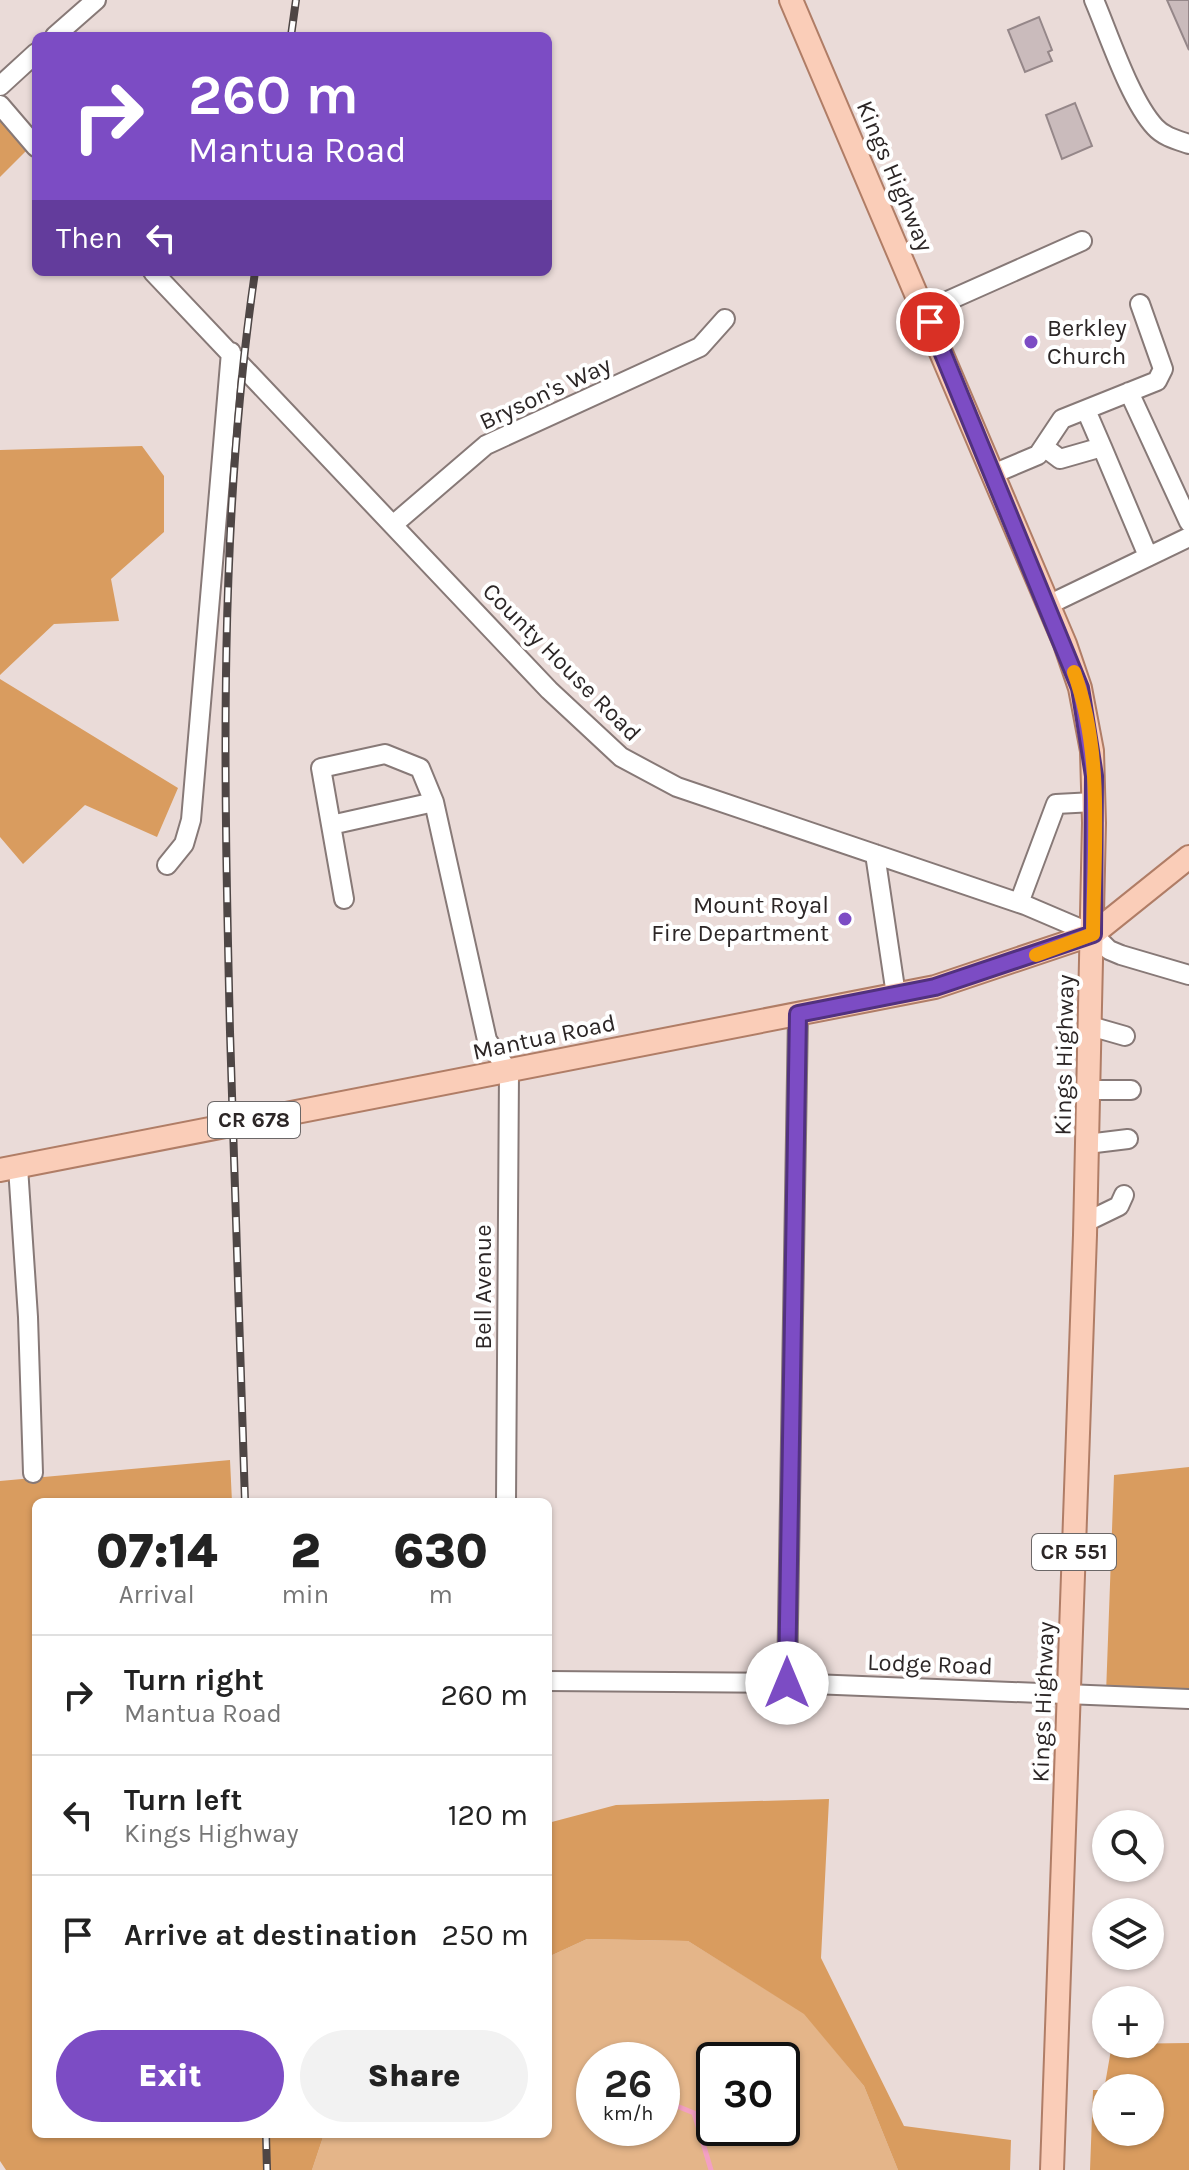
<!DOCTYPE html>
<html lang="en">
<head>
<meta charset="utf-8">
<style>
	:root { --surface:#fff; --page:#f2f2f2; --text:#222; --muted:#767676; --line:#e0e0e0; --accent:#7c4cc4 }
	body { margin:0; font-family:Karla,sans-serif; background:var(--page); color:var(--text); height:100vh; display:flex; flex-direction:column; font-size:30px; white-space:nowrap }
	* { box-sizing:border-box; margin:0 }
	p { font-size:26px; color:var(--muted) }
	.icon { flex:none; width:44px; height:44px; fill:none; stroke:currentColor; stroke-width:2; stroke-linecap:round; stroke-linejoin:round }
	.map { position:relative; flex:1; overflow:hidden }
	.drawer { position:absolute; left:32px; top:1498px; width:520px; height:640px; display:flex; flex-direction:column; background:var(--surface); border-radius:12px; box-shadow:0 2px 6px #0004 }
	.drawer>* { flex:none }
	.top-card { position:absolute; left:32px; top:32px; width:520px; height:244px; border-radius:12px; box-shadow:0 2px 6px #0004; background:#7c4cc4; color:#fff; overflow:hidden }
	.controls { position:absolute; left:1092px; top:1810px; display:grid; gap:16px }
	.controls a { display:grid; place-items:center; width:72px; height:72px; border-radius:50%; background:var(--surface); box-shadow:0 2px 6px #0004; font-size:40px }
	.speed { position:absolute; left:576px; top:2042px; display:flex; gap:16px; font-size:40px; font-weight:700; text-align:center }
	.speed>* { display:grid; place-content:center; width:104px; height:104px; border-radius:50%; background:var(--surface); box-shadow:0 2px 6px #0004; line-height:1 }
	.speed small { font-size:20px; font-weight:400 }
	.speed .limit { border:4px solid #111; border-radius:12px; background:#fff; color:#111 }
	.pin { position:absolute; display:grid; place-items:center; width:68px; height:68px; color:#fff; margin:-34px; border:4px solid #fff; border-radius:50%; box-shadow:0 2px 8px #0007 }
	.me { position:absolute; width:88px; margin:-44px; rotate:0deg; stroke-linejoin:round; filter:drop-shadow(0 0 6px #0008) }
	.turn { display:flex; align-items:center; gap:28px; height:168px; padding:0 24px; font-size:36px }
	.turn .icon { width:104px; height:104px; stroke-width:2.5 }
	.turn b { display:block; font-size:56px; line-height:68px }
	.then { display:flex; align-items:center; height:76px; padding:0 24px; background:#0003; gap:16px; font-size:30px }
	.eta { display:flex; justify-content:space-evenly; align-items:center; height:136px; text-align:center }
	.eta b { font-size:48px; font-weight:800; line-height:56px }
	.primary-button { display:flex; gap:16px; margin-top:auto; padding:16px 24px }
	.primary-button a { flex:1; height:92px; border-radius:48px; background:var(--accent); color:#fff; font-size:32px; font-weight:800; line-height:92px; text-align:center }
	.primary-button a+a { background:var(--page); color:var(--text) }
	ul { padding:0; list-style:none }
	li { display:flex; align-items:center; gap:24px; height:120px; padding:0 24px; border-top:2px solid var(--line) }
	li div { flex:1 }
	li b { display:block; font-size:30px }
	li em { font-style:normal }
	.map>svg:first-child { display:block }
</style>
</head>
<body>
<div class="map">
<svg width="1189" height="2170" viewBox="0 0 1189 2170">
	<rect width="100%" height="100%" fill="#eadbd8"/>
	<path fill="#e4b589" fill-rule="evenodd" d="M 587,1939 L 688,1941 L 804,2013 L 864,2086 L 898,2170 L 312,2170 L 324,2134 L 548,2134 L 548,1957 ZM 594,2060 L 662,2060 L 662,2128 L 594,2128 ZM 714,2060 L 782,2060 L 782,2128 L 714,2128 Z"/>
	<path fill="#d99c5f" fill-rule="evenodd" d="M 0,104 L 35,142 L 0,177 Z
		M 142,446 L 164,476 L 164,532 L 111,579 L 119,621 L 54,624 L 0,675 L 0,450 Z
		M 0,679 L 178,788 L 157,837 L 85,805 L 23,864 L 0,837 Z
		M 230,1460 L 232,1502 L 36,1502 L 36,2134 L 324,2134 L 312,2170 L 6,2170 L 0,2161 L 0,1481 Z
		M 1189,1467 L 1189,1696 L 1106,1694 L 1114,1475 Z
		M 829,1799 L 821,1958 L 904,2126 L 1011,2140 L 1010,2170 L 898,2170 L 864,2086 L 804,2014 L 688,1941 L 587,1939 L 548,1957 L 548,1823 L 616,1805 Z
		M 1189,2043 L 1189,2170 L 1090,2170 L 1093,2090 L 1104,2090 L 1112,2044 ZM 1106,2088 L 1150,2088 L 1150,2132 L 1106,2132 Z"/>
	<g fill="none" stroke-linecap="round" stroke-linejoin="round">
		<path stroke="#f3a0c3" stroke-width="5" d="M 662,2100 L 694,2113 L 711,2170"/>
	</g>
	<path fill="#cabbbc" stroke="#958789" stroke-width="2" d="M 1167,0 L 1189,0 L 1189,50 Z
		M 1039,17 L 1052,50 L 1048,52 L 1052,61 L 1025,72 L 1008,30 Z
		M 1075,103 L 1092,146 L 1062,159 L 1046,115 Z"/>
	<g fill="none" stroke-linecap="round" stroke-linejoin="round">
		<defs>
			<path id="minor" d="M 1094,0 C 1109,35 1130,100 1155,127 C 1164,137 1177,140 1189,144
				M 55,36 L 96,0
				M 0,86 L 36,53
				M 0,105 L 36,147
				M 153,272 L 549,690 L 621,757 L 677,787 L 1025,905 L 1093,934 L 1109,950 L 1121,955 L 1189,975
				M 925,311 L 1082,241
				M 1129,392 L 1189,522
				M 1086,410 L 1102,447
				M 1044,447 L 1060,459 L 1102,447 L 1148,556
				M 993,474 L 1038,455 L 1062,419 L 1157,381 L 1163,369 L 1140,304
				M 394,524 L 486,445 L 700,347 L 725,319
				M 1048,605 L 1189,537
				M 331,825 L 434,802
				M 875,854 L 896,995
				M 167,865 L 184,844 L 191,820 L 231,352
				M 344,899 L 321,768 L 385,754 L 420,768 L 434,802 L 487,1040 L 509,1072 L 506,1502
				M 1019,903 L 1056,804 L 1094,802
				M 1090,1026 L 1125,1036
				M 1089,1090 L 1131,1090
				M 1087,1144 L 1128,1139
				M 18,1167 L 28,1317 L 33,1473
				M 1086,1222 L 1119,1206 L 1124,1195
				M 548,1681 L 787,1683 L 1189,1699
				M 787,1683 L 798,1014"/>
			<path id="major" d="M 791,0 L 1065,644 L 1080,688 L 1092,751 L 1094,823 L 1085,1235 L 1052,2170
				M 0,1170 L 935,987 L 1093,934 L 1189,857"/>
		</defs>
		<use href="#minor" stroke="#877977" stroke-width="22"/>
		<use href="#major" stroke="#b07d66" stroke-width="26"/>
		<use href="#minor" stroke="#fff" stroke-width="18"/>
		<use href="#major" stroke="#facdb8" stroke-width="22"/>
		<defs>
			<path id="rail" d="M 291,36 L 296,0
				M 245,1502 C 240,1345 235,1188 230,1032 C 224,778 218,524 255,272
				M 266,2134 L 267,2170"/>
		</defs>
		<use href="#rail" stroke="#4e4645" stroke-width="8"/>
		<use href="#rail" stroke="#fff" stroke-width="5" stroke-dasharray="15" stroke-linecap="butt"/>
	</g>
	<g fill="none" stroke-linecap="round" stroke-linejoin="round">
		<defs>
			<path id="route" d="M 787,1683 L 798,1014 L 935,987 L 1093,934 L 1094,776 L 1080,688 L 930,322"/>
		</defs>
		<use href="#route" stroke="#51317f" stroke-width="20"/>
		<use href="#route" stroke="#7c4cc4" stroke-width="14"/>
		<path stroke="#f59e0b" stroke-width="14" d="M 1036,955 L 1093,934 C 1094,847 1104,755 1074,672"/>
	</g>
	<g fill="#7c4cc4" stroke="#fff" stroke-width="3">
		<circle cx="1031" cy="342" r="8"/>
		<circle cx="845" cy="919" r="8"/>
	</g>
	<g text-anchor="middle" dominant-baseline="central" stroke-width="8" stroke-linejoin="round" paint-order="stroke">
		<g fill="#fff" stroke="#6b6767" stroke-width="2">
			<rect x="208" y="1102" width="92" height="36" rx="6"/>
			<rect x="1032" y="1534" width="84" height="36" rx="6"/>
		</g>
		<g font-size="22" font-weight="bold" fill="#2c2626">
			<text x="254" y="1120">CR 678</text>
			<text x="1074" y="1552">CR 551</text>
		</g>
		<g font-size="24" fill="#2c2626" stroke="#fff">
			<text transform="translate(895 176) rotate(67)">Kings Highway</text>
			<text transform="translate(545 393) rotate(-25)">Bryson's Way</text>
			<text transform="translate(562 662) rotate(45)">County House Road</text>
			<text transform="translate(544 1037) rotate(-12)">Mantua Road</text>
			<text transform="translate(1064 1055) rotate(-89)">Kings Highway</text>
			<text transform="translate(483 1287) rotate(-90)">Bell Avenue</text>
			<text transform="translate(930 1664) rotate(2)">Lodge Road</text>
			<text transform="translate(1043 1702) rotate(-88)">Kings Highway</text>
		</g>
		<g font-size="24" fill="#2c2626" stroke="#fff" text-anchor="start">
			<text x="1047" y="328">Berkley<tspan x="1047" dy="28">Church</tspan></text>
			<text x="829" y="905" text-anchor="end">Mount Royal<tspan x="829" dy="28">Fire Department</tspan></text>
		</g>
	</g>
</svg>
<div class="controls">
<a><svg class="icon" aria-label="search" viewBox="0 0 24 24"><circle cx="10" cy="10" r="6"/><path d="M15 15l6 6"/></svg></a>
<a><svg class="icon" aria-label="layers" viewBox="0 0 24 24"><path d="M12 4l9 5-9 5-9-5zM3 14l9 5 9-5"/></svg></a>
<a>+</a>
<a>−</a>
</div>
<div class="speed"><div>26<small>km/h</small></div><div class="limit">30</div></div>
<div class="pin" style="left:930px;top:322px;background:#d93025"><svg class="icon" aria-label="arrive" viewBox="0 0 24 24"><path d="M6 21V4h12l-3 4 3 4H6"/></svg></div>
<svg class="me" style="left:787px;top:1683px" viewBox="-20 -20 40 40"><circle r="19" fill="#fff"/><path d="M0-13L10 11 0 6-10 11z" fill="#7c4cc4"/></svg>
<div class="top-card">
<div class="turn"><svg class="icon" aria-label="right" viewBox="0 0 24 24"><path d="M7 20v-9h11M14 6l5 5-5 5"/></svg><div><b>260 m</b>Mantua Road</div></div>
<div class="then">Then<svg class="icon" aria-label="left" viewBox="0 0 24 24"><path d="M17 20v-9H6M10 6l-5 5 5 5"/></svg></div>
</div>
<section class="drawer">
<div class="eta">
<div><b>07:14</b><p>Arrival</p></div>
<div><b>2</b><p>min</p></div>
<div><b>630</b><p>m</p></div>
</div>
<ul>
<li><svg class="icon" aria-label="right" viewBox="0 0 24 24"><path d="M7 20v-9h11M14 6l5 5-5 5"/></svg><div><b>Turn right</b><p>Mantua Road</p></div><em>260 m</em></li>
<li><svg class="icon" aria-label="left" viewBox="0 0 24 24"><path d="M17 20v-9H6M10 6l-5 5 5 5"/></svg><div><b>Turn left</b><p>Kings Highway</p></div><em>120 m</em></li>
<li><svg class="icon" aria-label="arrive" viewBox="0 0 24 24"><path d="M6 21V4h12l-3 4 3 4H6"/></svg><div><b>Arrive at destination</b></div><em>250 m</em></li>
</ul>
<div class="primary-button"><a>Exit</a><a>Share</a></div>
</section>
</div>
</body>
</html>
